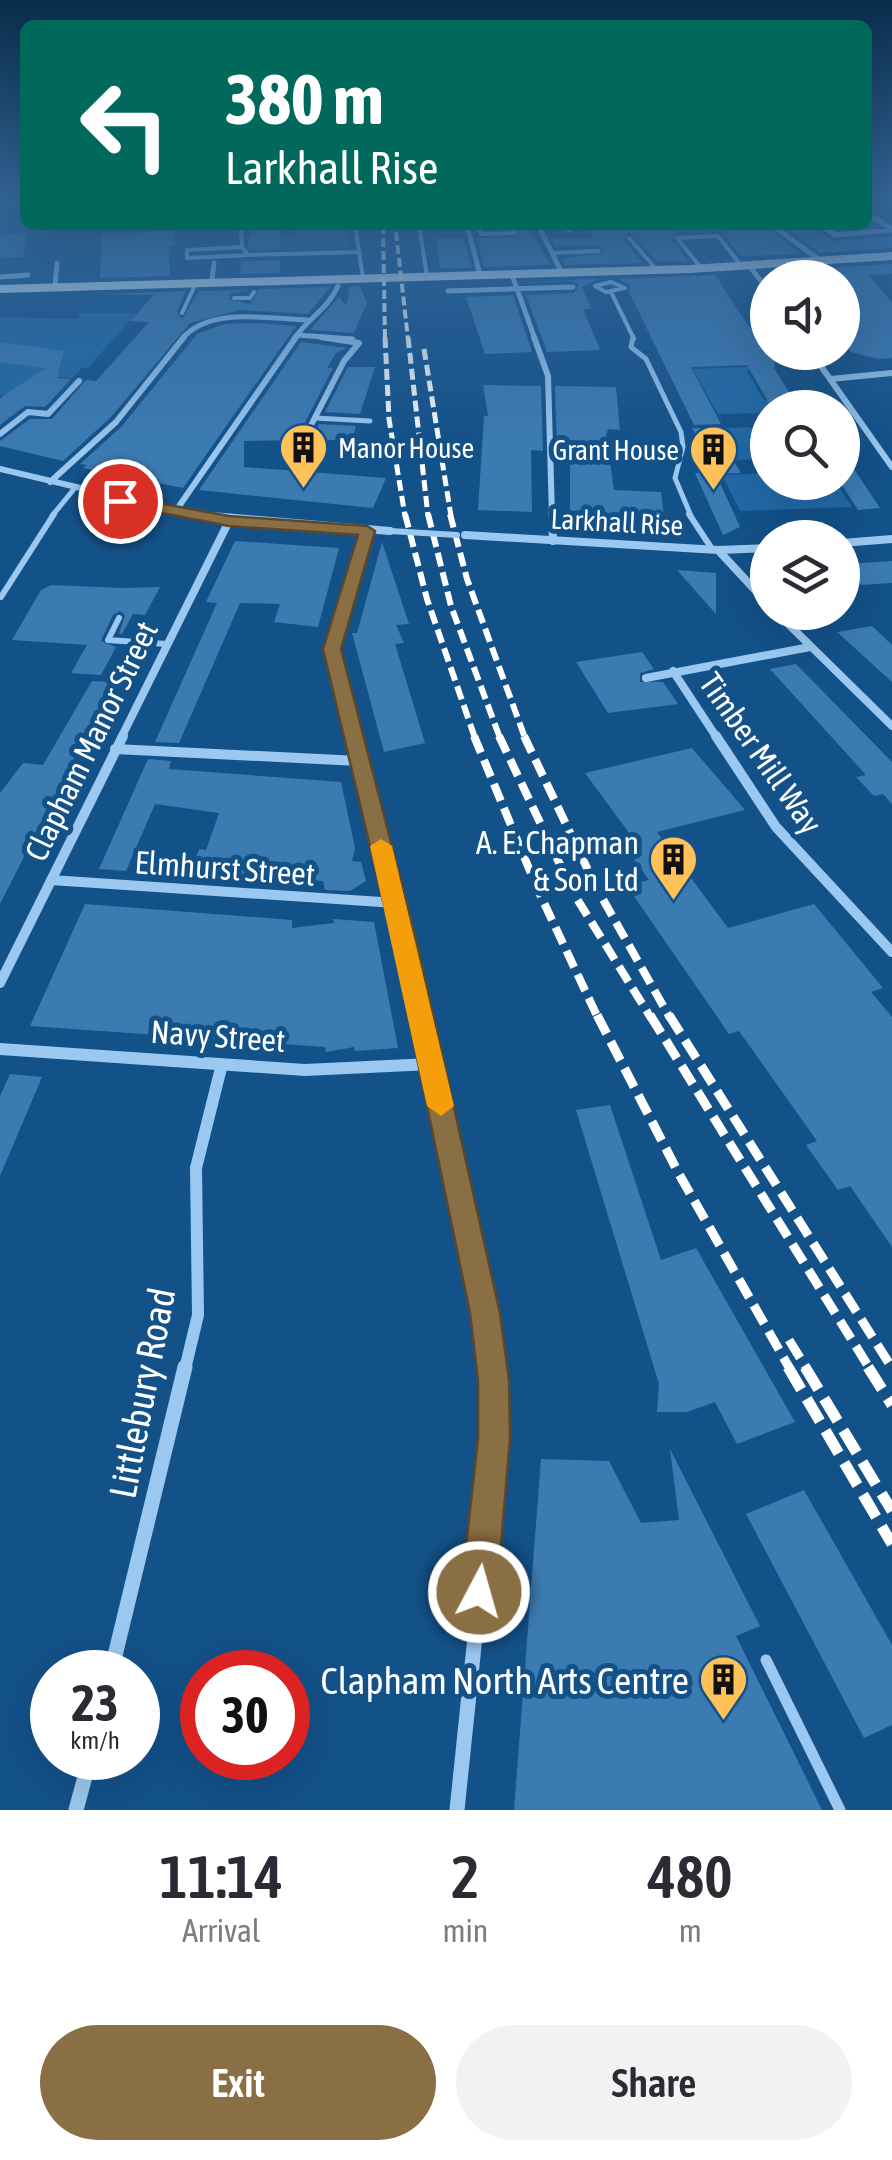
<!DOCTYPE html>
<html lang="en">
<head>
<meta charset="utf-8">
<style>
	:root { --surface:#fff; --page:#f2f2f3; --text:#2b2b33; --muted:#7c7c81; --accent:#8a6e44 }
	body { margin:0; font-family:"Asap Condensed",sans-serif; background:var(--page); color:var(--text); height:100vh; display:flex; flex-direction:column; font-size:38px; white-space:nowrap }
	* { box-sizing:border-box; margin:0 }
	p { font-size:32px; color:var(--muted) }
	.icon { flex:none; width:55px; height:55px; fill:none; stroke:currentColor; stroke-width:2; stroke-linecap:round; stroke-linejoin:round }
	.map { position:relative; height:1810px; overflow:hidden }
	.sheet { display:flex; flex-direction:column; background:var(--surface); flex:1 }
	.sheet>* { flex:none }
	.banner { position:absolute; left:20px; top:20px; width:852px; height:210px; border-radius:15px; box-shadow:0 10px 40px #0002; background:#00695c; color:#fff; overflow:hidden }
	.fabs { position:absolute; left:750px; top:260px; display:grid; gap:20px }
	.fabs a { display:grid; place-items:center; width:110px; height:110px; border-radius:50%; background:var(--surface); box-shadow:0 10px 40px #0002; font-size:50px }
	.speed { position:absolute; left:30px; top:1650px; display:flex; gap:20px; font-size:50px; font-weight:700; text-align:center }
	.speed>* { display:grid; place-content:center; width:130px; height:130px; border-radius:50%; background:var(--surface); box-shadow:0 10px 40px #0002; line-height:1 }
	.speed small { font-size:25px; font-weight:400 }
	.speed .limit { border:15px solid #d22; background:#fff; color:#111 }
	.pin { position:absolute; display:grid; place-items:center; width:85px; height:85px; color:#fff; margin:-42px; border:5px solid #fff; border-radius:50%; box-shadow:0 2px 10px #0007 }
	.me { position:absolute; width:110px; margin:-55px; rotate:6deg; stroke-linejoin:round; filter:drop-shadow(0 0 8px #0008) }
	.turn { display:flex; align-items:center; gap:35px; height:210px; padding:0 40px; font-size:45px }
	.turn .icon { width:130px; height:130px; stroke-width:2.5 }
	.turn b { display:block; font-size:70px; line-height:85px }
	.eta { display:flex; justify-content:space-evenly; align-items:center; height:170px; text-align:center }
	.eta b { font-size:60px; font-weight:600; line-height:70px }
	.button { display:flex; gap:20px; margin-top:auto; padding:20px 40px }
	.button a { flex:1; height:115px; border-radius:60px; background:var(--accent); color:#fff; font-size:40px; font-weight:600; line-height:115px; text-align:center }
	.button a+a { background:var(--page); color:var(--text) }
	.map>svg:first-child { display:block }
</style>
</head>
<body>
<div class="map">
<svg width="892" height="1810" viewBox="0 0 892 1810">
	<rect width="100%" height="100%" fill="#135189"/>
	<path fill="#2269a7" d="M 289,225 L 344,225 L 350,247 L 254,251 L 251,238 L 293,235 Z
		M 79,313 L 136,313 L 88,368 L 82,368 L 72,378 L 43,376 L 18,398 L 0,395 L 0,317 L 78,319 Z
		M 751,367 L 747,371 L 764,400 L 773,400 L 778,407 L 768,408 L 767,413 L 718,414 L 693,369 Z
		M 767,427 L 767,459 L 736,460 L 720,428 Z
		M 767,473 L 768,482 L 836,483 L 852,507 L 740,511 L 722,475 Z"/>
	<path fill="#3c7bb2" d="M 280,225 L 280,248 L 251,249 L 248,245 L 250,226 Z
		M 517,225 L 527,225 L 551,265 L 484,267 L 477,238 L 517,238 Z
		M 585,225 L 766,225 L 801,254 L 741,256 L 720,231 L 677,232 L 672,240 L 689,261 L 658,262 L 629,232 L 624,240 L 643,263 L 565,265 L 562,258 L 604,253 L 600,245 L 556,247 L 552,239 L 593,237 Z
		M 783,225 L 808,225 L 834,241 L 892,236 L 892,248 L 820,253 Z
		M 175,231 L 175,246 L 169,246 L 170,276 L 100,278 L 102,234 Z
		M 27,233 L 23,257 L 0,258 L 0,235 Z
		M 436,238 L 464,238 L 472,268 L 440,268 Z
		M 280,260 L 280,273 L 240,274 L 241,261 Z
		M 892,264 L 892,274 L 869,275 L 892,303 L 892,358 L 878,359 L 851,352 L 842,339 L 842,278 L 794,278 L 789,270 Z
		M 715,275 L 749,327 L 760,329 L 768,340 L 768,352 L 776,353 L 774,368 L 799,408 L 772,408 L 747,365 L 691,367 L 721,424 L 694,425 L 629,292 L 630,285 L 618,279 Z
		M 598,279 L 582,287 L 591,309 L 583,309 L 600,350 L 547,352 L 526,295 L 574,293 L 579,285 L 573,281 L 521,282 Z
		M 360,286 L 367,303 L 354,333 L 310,330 L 339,297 L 346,306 L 350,287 Z
		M 330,287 L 308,314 L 240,310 L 190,323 L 111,417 L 63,461 L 0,446 L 0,441 L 30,419 L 52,419 L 86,380 L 96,381 L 149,322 L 130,321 L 154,295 L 99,294 L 186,291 L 177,312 L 182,319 L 199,291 L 249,290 L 232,293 L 228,299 L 250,304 L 259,289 Z
		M 513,295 L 532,352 L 485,354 L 466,297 Z
		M 258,323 L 296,326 L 183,488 L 83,468 L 87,465 L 80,464 L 121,427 L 197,334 L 224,324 Z
		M 0,342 L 64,351 L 57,378 L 71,379 L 45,407 L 25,406 L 0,425 L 0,398 L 46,368 L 0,362 Z
		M 301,342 L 346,348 L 336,353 L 327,368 L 333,368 L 300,432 L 302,440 L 244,441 L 244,467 L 386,478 L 373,508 L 199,490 Z
		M 348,367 L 375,367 L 360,414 L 325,412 Z
		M 483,385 L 541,386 L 543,451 L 531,450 L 532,512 L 478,510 L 484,416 L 488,416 Z
		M 555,386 L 616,387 L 620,430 L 608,429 L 606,435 L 614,490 L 661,492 L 664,517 L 570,513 L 570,451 L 557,451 Z
		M 319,424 L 356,426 L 352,440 L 310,440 Z
		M 692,428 L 714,428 L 741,473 L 716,474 L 740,527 L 723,535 L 695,473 L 714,472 Z
		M 842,451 L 880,508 L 858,510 L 842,485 Z
		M 235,541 L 339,548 L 318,627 L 274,622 L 280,604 L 240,603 L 179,743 L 155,742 L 217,603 L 206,602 Z
		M 382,542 L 409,624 L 396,625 L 404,643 L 395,644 L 425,743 L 384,752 L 352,633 L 357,633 Z
		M 892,561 L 892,583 L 861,585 L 846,564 Z
		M 677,570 L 716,573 L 716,614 Z
		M 51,585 L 122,588 L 160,587 L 145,615 L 133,614 L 122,634 L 119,634 L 125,615 L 120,611 L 113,615 L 101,641 L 116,647 L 101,675 L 71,673 L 87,645 L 12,640 L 41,590 Z
		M 872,626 L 892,645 L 892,682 L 837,632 Z
		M 642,652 L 654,669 L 640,673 L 640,682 L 663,682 L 678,704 L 608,713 L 576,662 Z
		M 796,664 L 892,762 L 892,804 L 883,794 L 874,796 L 856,777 L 866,775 L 770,669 Z
		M 92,681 L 113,682 L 0,904 L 0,793 L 23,763 L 43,765 Z
		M 692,748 L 745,810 L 657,832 L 728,928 L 814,904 L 883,988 L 871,992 L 892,1017 L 892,1247 L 850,1186 L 838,1190 L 806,1145 L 817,1141 L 739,1031 L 729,1034 L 627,886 L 649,880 L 626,848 L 638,845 L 585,773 Z
		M 148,759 L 171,761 L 169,769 L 341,782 L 355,848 L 352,861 L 361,862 L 366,881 L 350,891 L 325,890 L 323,881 L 190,874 L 199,849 L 206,850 L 219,813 L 155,804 L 126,871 L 99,869 Z
		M 85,904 L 292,920 L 292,928 L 334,923 L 333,919 L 374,922 L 398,1048 L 355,1051 L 354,1047 L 326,1052 L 325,1047 L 30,1026 Z
		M 10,1074 L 42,1077 L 0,1176 L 0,1096 Z
		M 610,1105 L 661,1260 L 696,1248 L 795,1422 L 737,1444 L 715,1402 L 687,1412 L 657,1412 L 659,1384 L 576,1110 Z
		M 670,1449 L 760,1626 L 736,1636 L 822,1810 L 514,1810 L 541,1459 L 609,1461 L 641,1523 L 679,1520 Z
		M 804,1490 L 892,1645 L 892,1725 L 864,1738 L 746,1514 Z"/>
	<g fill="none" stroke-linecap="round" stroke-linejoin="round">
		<path stroke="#9ac8f0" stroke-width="4" d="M 99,225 L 179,225
			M 241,225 L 242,247 L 248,255 L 360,252
			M 355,225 L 363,278
			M 419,225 L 427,276
			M 477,225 L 481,234 L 515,233 L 511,225
			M 565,225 L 569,231
			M 629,238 L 657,270
			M 242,247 L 187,250 L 187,258 L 248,255
			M 552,253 L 599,251
			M 702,269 L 677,238 L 718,236 L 742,267
			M 611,282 L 625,288 L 606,292 L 595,286 Z
			M 611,292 L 634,339
			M 234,298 L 250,298 L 254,292
			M 182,313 L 197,281"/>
		<path stroke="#9ac8f0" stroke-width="5" d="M 633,337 L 631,347 L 646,359 L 681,432 L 683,447 L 675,478 L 691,516
			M 315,418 L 370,421
			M 52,516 L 74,489"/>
		<path stroke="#9ac8f0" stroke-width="6" d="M 689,514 L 712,549
			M 1,597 L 54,514
			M 119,618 L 108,640 L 167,644"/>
		<path stroke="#9ac8f0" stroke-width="11" d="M 766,1660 L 840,1810"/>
		<path stroke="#9ac8f0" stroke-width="5" d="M 868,214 L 892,229
			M 467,225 L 480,275
			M 538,225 L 562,273
			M 772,225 L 821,261
			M 821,225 L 835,235 L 892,230
			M 750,267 L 768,290
			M 512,275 L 535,339
			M 0,277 L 28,275
			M 212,280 L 214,263
			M 55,286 L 57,263
			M 448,291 L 573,287
			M 297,335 L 353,339
			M 182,339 C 209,306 269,319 307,320
			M 294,339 C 308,318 328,309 338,286"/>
		<path stroke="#9ac8f0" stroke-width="6" d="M 534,337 L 548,376 L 552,516
			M 811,352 L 892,467
			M 830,379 L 892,373
			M 0,434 L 28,412 L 48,414 L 79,381
			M 306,435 L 344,361 L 359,343 L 321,337
			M 0,469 L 199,516
			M 50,482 L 116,422 L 184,337
			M 175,512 L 296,337"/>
		<path stroke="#9ac8f0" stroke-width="8" d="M 188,514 L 390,531
			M 552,514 L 553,541
			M 465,535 L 718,550 L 768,548
			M 842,543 L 892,539
			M 718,550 L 768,604
			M 776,612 L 892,726
			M 673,671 L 717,738
			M 646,678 L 810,647
			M 121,738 L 229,521
			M 354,738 L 333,654 L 334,636 L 367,531"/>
		<path stroke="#9ac8f0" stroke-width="10" d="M 353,736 L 421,1018
			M 716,736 L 776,827 L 892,952
			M 115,749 L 359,761
			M 51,880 L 396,903
			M 0,983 L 123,736"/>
		<path stroke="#9ac8f0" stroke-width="12" d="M 420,1015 L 490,1369
			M 0,1049 L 305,1070 L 431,1064
			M 185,1369 L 198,1315 L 196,1168 L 222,1064"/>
		<path stroke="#9ac8f0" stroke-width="15" d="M 111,1672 L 185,1367
			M 76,1810 L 90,1758
			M 457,1810 L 492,1473 L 490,1367"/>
		<path fill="#e2f0ff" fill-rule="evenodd" d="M 892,252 L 892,260 L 690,273 L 0,293 L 0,285 L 690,265 Z"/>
		<path stroke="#fff" stroke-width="4" stroke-dasharray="9 4" stroke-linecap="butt" d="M 383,225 L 385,339
			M 396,232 L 408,339"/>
		<path stroke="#fff" stroke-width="5" stroke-dasharray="11 5" stroke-linecap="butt" d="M 385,337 L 389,419 L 405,516
			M 408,337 L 428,516
			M 424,349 L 451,516"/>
		<path stroke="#fff" stroke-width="6" stroke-dasharray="14 6" stroke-linecap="butt" d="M 405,514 L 427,599 L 475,738
			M 428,514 L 451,606 L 500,738
			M 450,514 L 467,579 L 525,738"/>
		<path stroke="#fff" stroke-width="8" stroke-dasharray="18 8" stroke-linecap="butt" d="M 474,736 L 537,888 L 598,1018
			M 499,736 L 574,894 L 651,1018
			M 524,736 L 596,887 L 670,1018"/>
		<path stroke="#fff" stroke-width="9" stroke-dasharray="21 9" stroke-linecap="butt" d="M 597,1015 L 679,1174 L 790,1369
			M 650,1015 L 870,1369
			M 669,1015 L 892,1368
			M 789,1340 L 807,1369"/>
		<path stroke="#fff" stroke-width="11" stroke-dasharray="26 11" stroke-linecap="butt" d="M 788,1367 L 892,1544
			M 805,1367 L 892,1511
			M 868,1367 L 892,1405"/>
		<path stroke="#9ac8f0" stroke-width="6" d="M 390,531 L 457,535"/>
	</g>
	<linearGradient id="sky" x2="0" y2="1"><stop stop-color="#0a2d4b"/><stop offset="0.44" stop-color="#336597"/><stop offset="1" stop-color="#336597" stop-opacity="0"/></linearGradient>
	<rect width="892" height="451" fill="url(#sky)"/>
	<path fill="#8a6e44" stroke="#5a482c" stroke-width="2.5" d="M 120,496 L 229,516 L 367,526 L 375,531 L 341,649 L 418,947 L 500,1313 L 509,1380 L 510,1438 L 497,1592 L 491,1605 L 479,1610 L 467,1605 L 461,1592 L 478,1438 L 478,1380 L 470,1313 L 394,947 L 323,649 L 358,535 L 229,526 L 115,504 L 112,501 Z"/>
	<path fill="#f59e0b" d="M 381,839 L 392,846 L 454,1106 L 441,1116 L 427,1106 L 370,846 Z"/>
	<defs>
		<symbol id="building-pin" viewBox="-11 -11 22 30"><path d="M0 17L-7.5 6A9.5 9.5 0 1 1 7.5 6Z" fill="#ffc158" stroke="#135189"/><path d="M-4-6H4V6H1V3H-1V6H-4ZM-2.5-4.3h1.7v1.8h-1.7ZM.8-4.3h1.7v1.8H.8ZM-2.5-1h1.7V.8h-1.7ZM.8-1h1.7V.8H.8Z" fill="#111"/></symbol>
	</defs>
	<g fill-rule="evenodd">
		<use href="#building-pin" x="276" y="420" width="55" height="75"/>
		<use href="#building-pin" x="686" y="422" width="55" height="75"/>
		<use href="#building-pin" x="646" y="832" width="55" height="75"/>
		<use href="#building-pin" x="696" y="1652" width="55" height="75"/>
	</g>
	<g text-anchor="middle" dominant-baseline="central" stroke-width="10" stroke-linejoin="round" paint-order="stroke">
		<g font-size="28" fill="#fff" stroke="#135189" text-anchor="start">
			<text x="338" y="448">Manor House</text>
			<text x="679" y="450" text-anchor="end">Grant House</text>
		</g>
		<g font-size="28" fill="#fff" stroke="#135189">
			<text transform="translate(617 522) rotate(3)">Larkhall Rise</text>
		</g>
		<g font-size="32" fill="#fff" stroke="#135189">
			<text transform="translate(91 741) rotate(-64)">Clapham Manor Street</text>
			<text transform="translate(761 753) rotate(55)">Timber Mill Way</text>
			<text transform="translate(225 868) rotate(4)">Elmhurst Street</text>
			<text transform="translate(218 1036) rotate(4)">Navy Street</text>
		</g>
		<g font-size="32" fill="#fff" stroke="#135189" text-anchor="end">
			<text x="639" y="842">A. E. Chapman<tspan x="639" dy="37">&amp; Son Ltd</tspan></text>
		</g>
		<g font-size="38" fill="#fff" stroke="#135189">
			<text transform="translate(142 1393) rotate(-79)">Littlebury Road</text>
		</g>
		<g font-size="38" fill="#fff" stroke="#135189" text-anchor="end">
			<text x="689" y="1680">Clapham North Arts Centre</text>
		</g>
	</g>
</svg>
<div class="fabs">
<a><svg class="icon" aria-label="sound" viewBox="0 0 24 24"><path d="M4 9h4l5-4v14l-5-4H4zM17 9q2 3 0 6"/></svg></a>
<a><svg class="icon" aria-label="search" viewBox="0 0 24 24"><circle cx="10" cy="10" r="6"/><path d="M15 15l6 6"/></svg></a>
<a><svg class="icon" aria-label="layers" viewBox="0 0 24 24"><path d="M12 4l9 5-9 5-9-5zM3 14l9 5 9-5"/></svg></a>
</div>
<div class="speed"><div>23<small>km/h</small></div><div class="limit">30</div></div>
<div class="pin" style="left:120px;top:501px;background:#d93025"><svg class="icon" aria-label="arrive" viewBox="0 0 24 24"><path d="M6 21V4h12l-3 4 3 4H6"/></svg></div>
<svg class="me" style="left:479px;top:1592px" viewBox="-20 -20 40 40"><circle r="17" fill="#8a6e44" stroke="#fff" stroke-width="3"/><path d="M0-11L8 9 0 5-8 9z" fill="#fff"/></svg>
<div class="banner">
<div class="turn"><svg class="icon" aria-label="left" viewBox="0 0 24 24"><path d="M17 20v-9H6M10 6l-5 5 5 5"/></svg><div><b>380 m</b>Larkhall Rise</div></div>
</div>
</div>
<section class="sheet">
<div class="eta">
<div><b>11:14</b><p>Arrival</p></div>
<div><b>2</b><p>min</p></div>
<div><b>480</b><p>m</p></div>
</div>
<div class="button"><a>Exit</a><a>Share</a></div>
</section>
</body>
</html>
